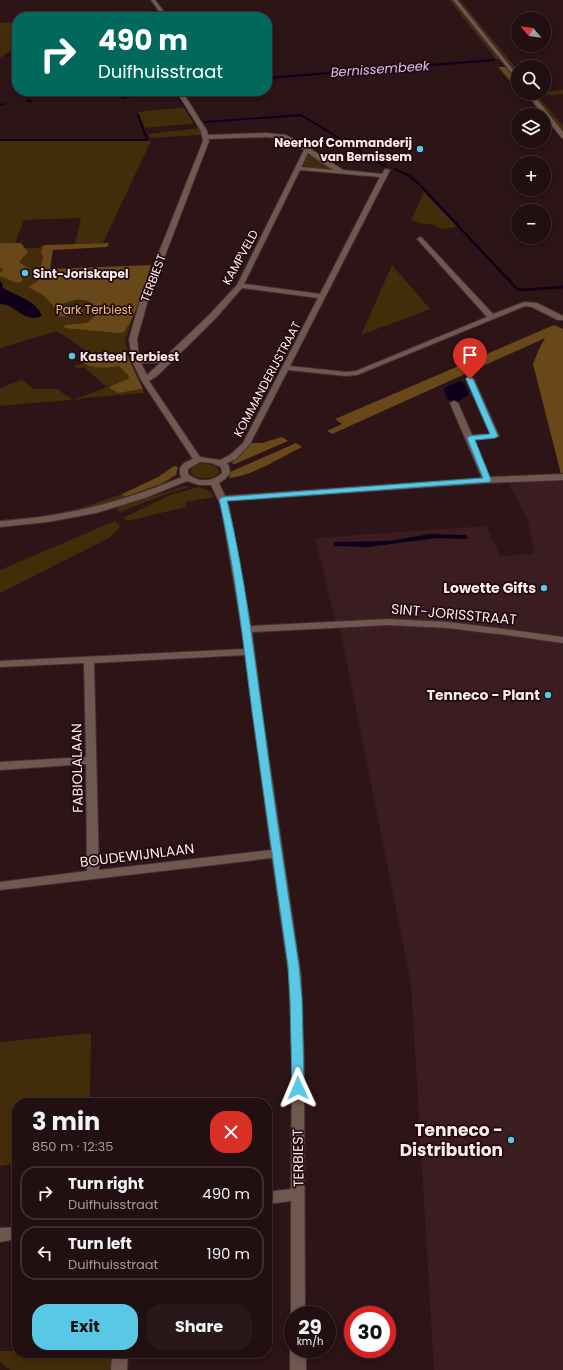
<!DOCTYPE html>
<html lang="en">
<head>
<meta charset="utf-8">
<style>
	:root { --surface:#210f11; --page:#29181a; --text:#f1f3f6; --muted:#a29c9f; --line:#3e2f31; --accent:#59c8e4 }
	body { margin:0; font-family:Poppins,sans-serif; background:var(--page); color:var(--text); height:100vh; display:flex; flex-direction:column; font-size:15px; white-space:nowrap }
	* { box-sizing:border-box; margin:0 }
	p { font-size:13px; color:var(--muted) }
	.icon { flex:none; width:22px; height:22px; fill:none; stroke:currentColor; stroke-width:2; stroke-linecap:round; stroke-linejoin:round }
	.map { position:relative; flex:1; overflow:hidden }
	.details { position:absolute; left:12px; top:1098px; width:260px; height:260px; display:flex; flex-direction:column; background:var(--surface); border-radius:16px; box-shadow:0 2px 6px #0003,0 0 0 1px var(--line) }
	.details>* { flex:none }
	.guide { position:absolute; left:12px; top:12px; width:260px; height:84px; border-radius:16px; box-shadow:0 2px 6px #0003,0 0 0 1px var(--line); background:#00695c; color:#fff; overflow:hidden }
	.needle { width:26px; rotate:299deg }
	.fabs { position:absolute; left:511px; top:12px; display:grid; gap:8px }
	.fabs a { display:grid; place-items:center; width:40px; height:40px; border-radius:50%; background:var(--surface); box-shadow:0 2px 6px #0003,0 0 0 1px var(--line); font-size:20px }
	.speed { position:absolute; left:284px; top:1306px; display:flex; gap:8px; font-size:20px; font-weight:700; text-align:center }
	.speed>* { display:grid; place-content:center; width:52px; height:52px; border-radius:50%; background:var(--surface); box-shadow:0 2px 6px #0003,0 0 0 1px var(--line); line-height:1 }
	.speed small { font-size:10px; font-weight:400 }
	.speed .limit { border:6px solid #d22; background:#fff; color:#111 }
	.pin { position:absolute; display:grid; place-items:center; width:34px; height:34px; color:#fff; margin:-41px -17px; border-radius:50% 50% 50% 0; rotate:-45deg; box-shadow:0 0 4px #0007 }
	.pin .icon { rotate:45deg }
	.me { position:absolute; width:44px; margin:-22px; rotate:359deg; stroke-linejoin:round; filter:drop-shadow(0 0 3px #0008) }
	.turn { display:flex; align-items:center; gap:14px; height:84px; padding:0 20px; font-size:18px }
	.turn .icon { width:52px; height:52px; stroke-width:2.5 }
	.turn b { display:block; font-size:28px; line-height:34px }
	.round { display:grid; place-items:center; flex:none; width:42px; height:42px; border-radius:16px; background:var(--page) }
	.headline { display:flex; align-items:center; justify-content:space-between; height:68px; padding:0 20px }
	h1 { font-size:24px; font-weight:700; line-height:30px }
	.cta { display:flex; gap:8px; margin-top:auto; padding:8px 20px }
	.cta a { flex:1; height:46px; border-radius:16px; background:var(--accent); color:#111; font-size:16px; font-weight:700; line-height:46px; text-align:center }
	.cta a+a { background:var(--page); color:var(--text) }
	ul { padding:0; list-style:none }
	li { display:flex; align-items:center; gap:12px; height:54px; margin:0 8px 6px; padding:0 12px; border:2px solid var(--line); border-radius:16px }
	li div { flex:1 }
	li b { display:block; font-size:15px }
	li em { font-style:normal }
	.map>svg:first-child { display:block }
</style>
</head>
<body>
<div class="map">
<svg width="563" height="1370" viewBox="0 0 563 1370">
	<rect width="100%" height="100%" fill="#2c1417"/>
	<path fill="#3b1c21" d="M 563,479 L 563,1370 L 434,1370 L 411,984 L 340,630 L 335,619 L 315,538 L 486,526 L 500,556 L 534,554 L 528,521 L 508,482 Z"/>
	<path fill="#432c09" d="M 449,0 L 453,0 L 500,59 L 496,59 Z
		M 457,0 L 460,0 L 511,62 L 518,71 L 518,76 Z
		M 17,22 L 17,46 L 0,58 L 0,23 Z
		M 563,90 L 563,94 L 538,96 L 563,126 L 563,133 L 532,93 Z
		M 187,107 L 197,123 L 145,128 L 138,112 Z
		M 200,128 L 201,135 L 150,138 L 148,134 Z
		M 0,140 L 151,141 L 103,243 L 75,244 L 81,218 L 24,220 L 15,243 L 0,243 Z
		M 311,155 L 330,167 C 323,171 310,168 303,165 L 306,156 Z
		M 424,192 L 454,223 L 458,227 L 441,229 L 435,225 L 420,223 L 411,220 Z
		M 44,245 L 42,248 L 41,254 L 43,257 L 39,272 L 149,269 L 125,341 L 136,380 L 107,386 L 118,393 L 143,389 L 144,393 L 83,398 L 82,399 L 0,406 L 0,388 L 22,380 L 34,389 L 57,389 L 73,400 L 107,387 L 84,367 L 78,369 L 74,366 L 84,363 L 94,356 L 57,331 L 0,348 L 0,249 L 38,248 Z
		M 392,265 L 430,309 L 361,335 Z
		M 203,463 L 213,465 L 218,468 L 219,473 C 212,480 202,480 193,476 L 190,471 C 192,466 198,464 203,463 Z
		M 185,486 L 187,486 L 187,488 L 169,493 L 120,512 L 116,508 Z
		M 199,487 L 210,491 L 214,497 L 186,502 L 186,507 L 127,521 L 123,518 L 170,495 Z
		M 122,494 L 125,497 L 74,512 L 48,517 L 0,521 L 0,520 L 46,516 L 84,507 Z
		M 115,521 L 120,527 L 109,538 L 0,593 L 0,570 Z
		M 91,1033 L 90,1103 L 17,1103 L 17,1163 L 0,1166 L 0,1042 Z
		M 0,1351 L 17,1351 L 17,1353 L 111,1353 L 115,1356 L 114,1370 L 10,1370 L 0,1362 Z"/>
	<path fill="#684819" d="M 498,67 L 506,67 L 518,82 L 518,90 Z
		M 0,243 L 21,243 L 28,252 L 19,262 L 28,268 L 19,270 L 23,281 L 17,283 L 0,276 L 0,273 L 3,270 L 2,268 L 0,268 Z
		M 109,243 L 107,247 L 53,250 L 50,269 L 151,265 C 144,288 138,312 124,332 L 119,333 L 64,328 L 65,325 L 87,323 L 101,311 C 82,293 75,300 53,307 L 53,305 L 43,295 L 28,287 L 41,279 L 45,274 L 39,273 L 43,257 L 41,253 L 42,248 L 44,245 Z
		M 75,307 L 83,309 L 83,312 C 75,316 67,317 58,316 L 56,311 Z
		M 554,325 L 563,329 L 563,474 L 561,474 L 533,364 L 539,349 L 545,338 L 332,434 L 327,431 L 342,424 L 335,419 Z
		M 121,355 L 127,355 L 143,389 L 118,393 L 108,387 L 128,379 L 129,376 L 119,366 C 108,368 93,369 83,363 L 101,358 L 103,365 L 104,361 L 118,359 L 119,364 Z
		M 282,437 L 288,441 L 235,464 L 233,464 L 232,462 L 240,456 L 251,443 L 262,443 Z
		M 296,443 L 302,447 C 279,458 255,475 229,478 L 230,472 Z
		M 174,466 L 178,467 L 176,475 L 161,484 L 125,497 L 122,494 L 158,477 Z"/>
	<path fill="#0e001b" d="M 0,281 L 2,283 L 3,288 C 16,296 36,300 42,316 C 23,324 17,304 0,304 Z
		M 460,381 L 464,383 L 469,395 L 457,402 L 448,400 L 444,391 L 445,387 Z
		M 430,534 L 466,535 L 468,538 L 466,539 L 437,538 L 368,547 L 336,546 L 334,546 L 334,542 L 389,541 Z"/>
	<g fill="none" stroke-linecap="round" stroke-linejoin="round">
		<path stroke="#0e001b" stroke-width="2" d="M 267,78 L 494,60
			M 175,91 L 195,123
			M 122,98 L 136,95 L 143,91
			M 27,101 L 31,101
			M 0,105 L 3,104
			M 205,122 L 301,115 L 380,163
			M 0,140 L 146,140 L 147,139 L 138,115"/>
		<path stroke="#0e001b" stroke-width="2.5" d="M 378,162 L 385,166
			M 395,169 L 411,177 L 419,184
			M 421,186 L 517,289 L 522,290 L 563,287"/>
		<defs>
			<path id="minor" d="M 151,0 L 155,0 L 168,17 L 163,17 Z
				M 453,0 L 457,0 L 518,76 L 518,81 Z
				M 176,91 L 182,91 L 207,131 L 208,135 L 267,133 L 286,135 L 303,144 L 343,170 L 382,174 L 385,169 L 390,170 L 290,366 L 346,372 L 356,371 L 487,317 L 418,240 L 417,239 L 420,237 L 422,238 L 493,314 L 524,302 L 537,303 L 563,316 L 563,320 L 558,320 L 532,307 L 525,306 L 357,375 L 346,376 L 288,370 L 250,444 L 236,459 L 227,463 L 229,466 L 230,473 L 225,479 L 219,483 L 225,496 L 482,478 L 450,403 L 454,401 L 458,403 L 472,435 L 490,434 L 466,379 L 470,377 L 474,379 L 499,436 L 495,438 L 474,440 L 490,477 L 563,474 L 563,480 L 487,483 L 227,501 L 229,506 L 251,626 L 389,619 L 448,622 L 496,628 L 501,631 L 496,634 L 448,628 L 389,625 L 252,632 L 262,711 L 301,976 L 304,1058 L 305,1315 L 293,1315 L 293,1320 L 291,1315 L 291,1201 L 267,1204 L 267,1192 L 291,1189 L 292,1058 L 289,976 L 272,858 L 0,890 L 0,882 L 87,871 L 86,764 L 0,770 L 0,762 L 86,757 L 84,663 L 0,667 L 0,661 L 245,649 L 221,506 L 211,485 L 199,485 L 187,481 L 145,498 L 96,513 L 48,522 L 0,527 L 0,521 C 64,517 123,502 182,477 L 180,475 L 180,468 L 184,463 L 193,459 L 141,380 L 132,361 L 129,339 L 140,300 L 203,141 L 201,131 ZM 267,137 L 285,139 L 304,150 L 237,285 L 209,315 L 166,356 L 158,359 L 139,359 L 137,339 L 148,300 L 209,141 L 208,139 ZM 308,153 L 333,170 L 301,167 ZM 300,170 L 380,177 L 320,294 L 244,284 ZM 242,288 L 318,298 L 243,443 L 230,455 L 220,460 L 200,457 L 149,381 L 157,376 L 215,319 ZM 141,363 L 160,363 L 147,375 ZM 200,462 L 212,463 L 221,467 L 222,473 C 213,482 198,483 188,474 L 188,469 ZM 245,655 L 271,850 L 99,870 L 94,663 Z
				M 526,93 L 532,93 L 563,132 L 563,138 L 561,137 Z
				M 17,1227 L 17,1239 L 0,1242 L 0,1228 Z
				M 293,1344 L 293,1349 L 306,1349 L 306,1370 L 290,1370 L 290,1349 Z
				M 112,1353 L 128,1353 L 127,1370 L 111,1370 Z"/>
			<path id="tertiary" d="M 496,628 L 563,637 L 563,643 L 493,633 L 491,631 Z"/>
		</defs>
		<use href="#minor" stroke="#452e31" stroke-width="2"/>
		<use href="#tertiary" stroke="#452e31" stroke-width="2"/>
		<use href="#minor" fill="#6f584f" fill-rule="evenodd"/>
		<use href="#tertiary" fill="#6f584f" fill-rule="evenodd"/>
	</g>
	<path fill="#59c8e4" stroke="#3a8294" d="M 467,377 L 473,379 L 498,436 L 495,438 L 475,440 L 491,480 L 490,482 L 227,501 C 244,570 252,640 262,711 C 273,796 286,881 299,966 L 302,999 L 304,1088 L 302,1092 L 298,1093 L 294,1092 L 292,1088 L 290,999 L 288,966 C 276,881 264,796 252,711 C 243,640 235,569 219,499 L 223,497 L 483,478 L 467,438 L 470,436 L 490,434 L 466,379 Z"/>
	<g fill="#59c8e4" stroke="#220b0f" stroke-width="1.5">
		<circle cx="420" cy="149" r="4"/>
		<circle cx="25" cy="273" r="4"/>
		<circle cx="72" cy="356" r="4"/>
		<circle cx="544" cy="588" r="4"/>
		<circle cx="548" cy="695" r="4"/>
		<circle cx="511" cy="1140" r="4"/>
	</g>
	<g text-anchor="middle" dominant-baseline="central" stroke-width="3.5" stroke-linejoin="round" paint-order="stroke">
		<g font-size="12" font-weight="bold" fill="#fceaec" stroke="#220b0f" text-anchor="start">
			<text x="412" y="142" text-anchor="end">Neerhof Commanderij<tspan x="412" dy="14">van Bernissem</tspan></text>
			<text x="33" y="273">Sint-Joriskapel</text>
			<text x="80" y="356">Kasteel Terbiest</text>
		</g>
		<g font-size="12" fill="#fceaec" stroke="#220b0f">
			<text transform="translate(240 257) rotate(-61)">KAMPVELD</text>
			<text transform="translate(153 278) rotate(-69)">TERBIEST</text>
			<text transform="translate(267 379) rotate(-62)">KOMMANDERIJSTRAAT</text>
		</g>
		<g font-size="12" fill="#efbb76" stroke="#220b0f">
			<text x="94" y="309">Park Terbiest</text>
		</g>
		<g font-size="13" font-style="italic" fill="#debff7" stroke="#220b0f">
			<text transform="translate(380 69) rotate(-4)">Bernissembeek</text>
		</g>
		<g font-size="14" font-weight="bold" fill="#fceaec" stroke="#220b0f" text-anchor="end">
			<text x="536" y="588">Lowette Gifts</text>
			<text x="540" y="695">Tenneco - Plant</text>
		</g>
		<g font-size="14" fill="#fceaec" stroke="#220b0f">
			<text transform="translate(454 614) rotate(5)">SINT-JORISSTRAAT</text>
			<text transform="translate(77 768) rotate(-91)">FABIOLALAAN</text>
			<text transform="translate(137 855) rotate(-7)">BOUDEWIJNLAAN</text>
			<text transform="translate(298 1158) rotate(-91)">TERBIEST</text>
		</g>
		<g font-size="17" font-weight="bold" fill="#fceaec" stroke="#220b0f" text-anchor="end">
			<text x="503" y="1130">Tenneco -<tspan x="503" dy="20">Distribution</tspan></text>
		</g>
	</g>
</svg>
<div class="fabs">
<a><svg class="needle" viewBox="-14 -14 28 28"><path d="M0-13l5 13h-10z" fill="#e53935"/><path d="M0 13l5-13h-10z" fill="#a29c9f"/></svg></a>
<a><svg class="icon" aria-label="search" viewBox="0 0 24 24"><circle cx="10" cy="10" r="6"/><path d="M15 15l6 6"/></svg></a>
<a><svg class="icon" aria-label="layers" viewBox="0 0 24 24"><path d="M12 4l9 5-9 5-9-5zM3 14l9 5 9-5"/></svg></a>
<a>+</a>
<a>−</a>
</div>
<div class="speed"><div>29<small>km/h</small></div><div class="limit">30</div></div>
<div class="pin" style="left:470px;top:379px;background:#d93025"><svg class="icon" aria-label="arrive" viewBox="0 0 24 24"><path d="M6 21V4h12l-3 4 3 4H6"/></svg></div>
<svg class="me" style="left:298px;top:1088px" viewBox="-20 -20 40 40"><path d="M0-17L14 15 0 8-14 15z" fill="#59c8e4" stroke="#fff" stroke-width="4"/></svg>
<div class="guide">
<div class="turn"><svg class="icon" aria-label="right" viewBox="0 0 24 24"><path d="M7 20v-9h11M14 6l5 5-5 5"/></svg><div><b>490 m</b>Duifhuisstraat</div></div>
</div>
<section class="details">
<div class="headline"><div><h1>3 min</h1><p>850 m · 12:35</p></div><a class="round" style="background:#d93025;color:#fff"><svg class="icon" aria-label="close" viewBox="0 0 24 24"><path d="M6 6l12 12M18 6L6 18"/></svg></a></div>
<ul>
<li><svg class="icon" aria-label="right" viewBox="0 0 24 24"><path d="M7 20v-9h11M14 6l5 5-5 5"/></svg><div><b>Turn right</b><p>Duifhuisstraat</p></div><em>490 m</em></li>
<li><svg class="icon" aria-label="left" viewBox="0 0 24 24"><path d="M17 20v-9H6M10 6l-5 5 5 5"/></svg><div><b>Turn left</b><p>Duifhuisstraat</p></div><em>190 m</em></li>
</ul>
<div class="cta"><a>Exit</a><a>Share</a></div>
</section>
</div>
</body>
</html>
